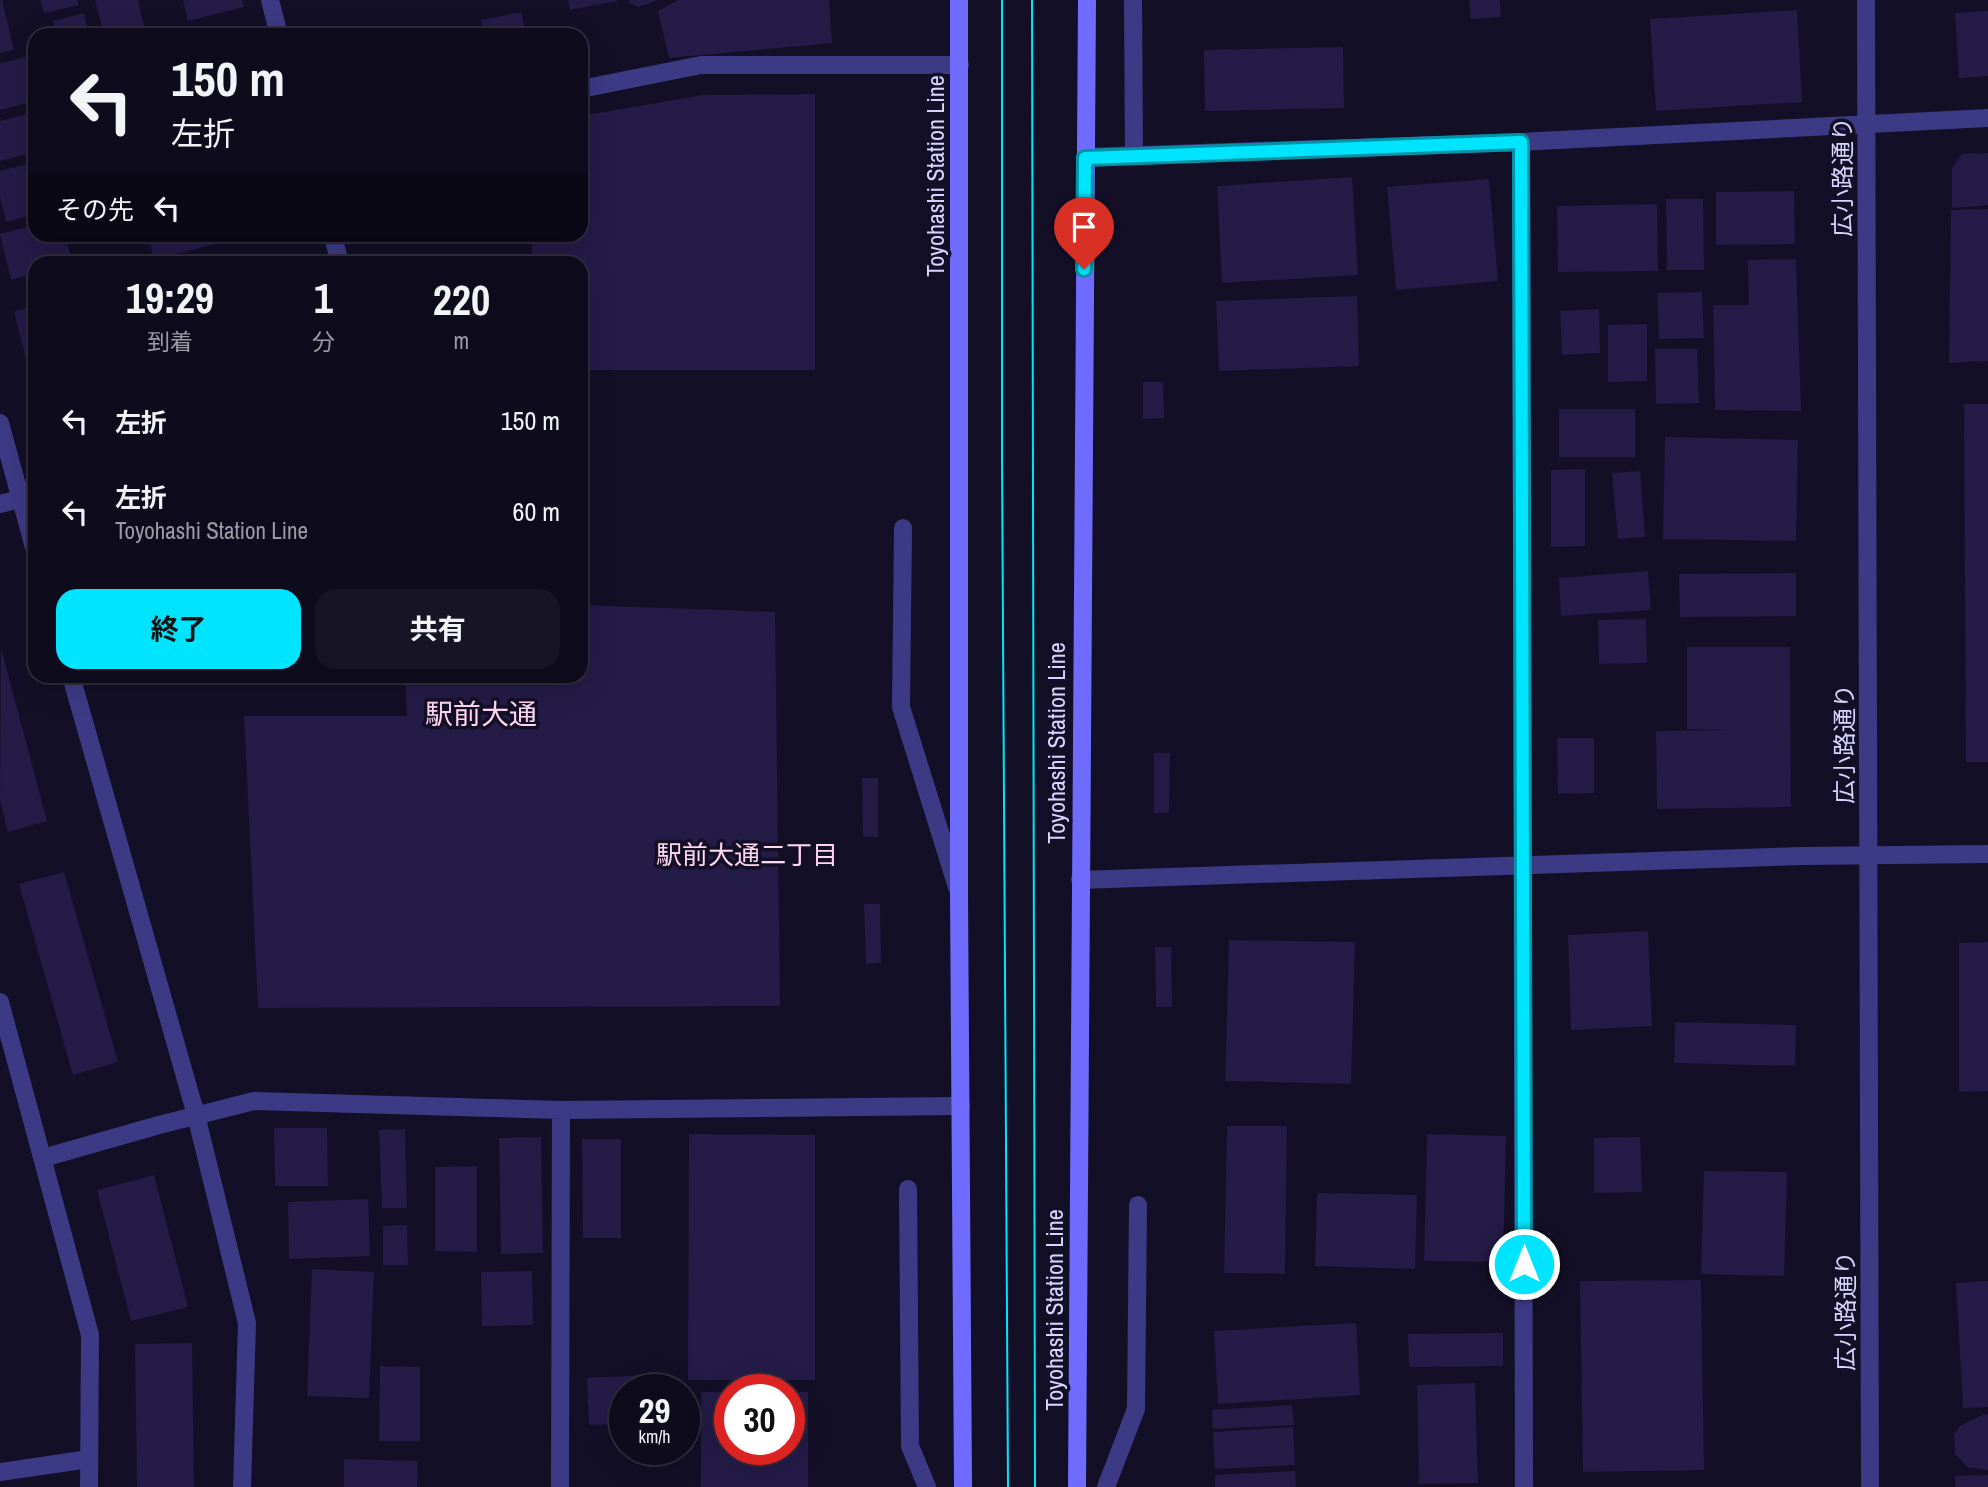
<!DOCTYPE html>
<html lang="ja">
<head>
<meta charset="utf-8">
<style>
	:root { --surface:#0e0b1c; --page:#171425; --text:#f1f3f6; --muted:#9b9ba3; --line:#2e2b3b; --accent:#00e5ff }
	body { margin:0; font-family:"Archivo Narrow","Noto Sans JP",sans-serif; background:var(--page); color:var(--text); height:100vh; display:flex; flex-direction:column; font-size:26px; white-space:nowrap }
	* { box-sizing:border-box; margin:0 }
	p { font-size:23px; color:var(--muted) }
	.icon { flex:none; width:38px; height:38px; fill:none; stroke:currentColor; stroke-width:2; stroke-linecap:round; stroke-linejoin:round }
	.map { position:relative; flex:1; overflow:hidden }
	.panel { position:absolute; left:28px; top:256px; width:560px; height:427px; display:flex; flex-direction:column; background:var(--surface); border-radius:21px; box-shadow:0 7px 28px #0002,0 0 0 2px var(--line) }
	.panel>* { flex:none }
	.top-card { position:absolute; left:28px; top:28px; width:560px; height:214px; border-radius:21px; box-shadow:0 7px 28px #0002,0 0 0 2px var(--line); background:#0e0b1c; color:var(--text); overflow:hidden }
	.speed { position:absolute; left:609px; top:1374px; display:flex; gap:14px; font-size:35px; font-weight:700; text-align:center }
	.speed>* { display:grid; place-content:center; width:91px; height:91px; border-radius:50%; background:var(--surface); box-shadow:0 7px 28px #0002,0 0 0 2px var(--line); line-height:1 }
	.speed small { font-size:18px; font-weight:400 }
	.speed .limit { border:10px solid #d22; background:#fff; color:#111 }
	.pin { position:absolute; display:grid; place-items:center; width:60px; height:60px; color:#fff; margin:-72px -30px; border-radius:50% 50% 50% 0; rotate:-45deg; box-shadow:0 0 7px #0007 }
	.pin .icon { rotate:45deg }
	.me { position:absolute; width:77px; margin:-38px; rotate:0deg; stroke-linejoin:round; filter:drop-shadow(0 0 5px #0008) }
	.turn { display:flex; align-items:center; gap:24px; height:147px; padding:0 28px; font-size:32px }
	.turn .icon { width:91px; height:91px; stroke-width:2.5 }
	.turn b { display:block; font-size:49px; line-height:60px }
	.then { display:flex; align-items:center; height:66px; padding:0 28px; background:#0003; gap:14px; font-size:26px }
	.eta { display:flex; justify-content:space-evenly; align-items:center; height:119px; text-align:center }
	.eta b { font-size:42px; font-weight:700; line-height:49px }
	.action { display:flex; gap:14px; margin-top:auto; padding:14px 28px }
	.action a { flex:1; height:80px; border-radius:21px; background:var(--accent); color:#111; font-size:28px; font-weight:700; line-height:80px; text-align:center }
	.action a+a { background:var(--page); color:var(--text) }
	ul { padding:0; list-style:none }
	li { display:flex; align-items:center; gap:21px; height:91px; padding:0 28px }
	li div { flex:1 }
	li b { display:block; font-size:26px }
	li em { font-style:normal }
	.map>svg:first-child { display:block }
</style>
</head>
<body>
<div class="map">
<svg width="1988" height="1487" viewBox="0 0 1988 1487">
	<rect width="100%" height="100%" fill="#130f26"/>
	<path fill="#241b47" d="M 0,0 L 2,0 L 14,50 L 0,53 Z
		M 40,0 L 77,0 L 79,5 L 44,13 Z
		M 95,0 L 138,0 L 146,35 L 104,35 Z
		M 183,0 L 242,0 L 244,7 L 188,21 Z
		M 568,0 L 617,0 L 617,1 L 570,10 Z
		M 629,0 L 658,0 L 639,7 L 629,3 Z
		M 678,0 L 829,0 L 832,43 L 669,58 L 658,11 Z
		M 1469,0 L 1500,0 L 1501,17 L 1471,19 Z
		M 1797,10 L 1802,102 L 1656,111 L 1650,19 Z
		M 1988,11 L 1988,76 L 1959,78 L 1955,13 Z
		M 521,12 L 526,35 L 484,35 L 481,20 Z
		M 84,13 L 89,35 L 57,35 L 53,21 Z
		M 1343,47 L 1344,108 L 1205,111 L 1204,50 Z
		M 35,55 L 35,101 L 0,110 L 0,63 Z
		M 815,94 L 815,370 L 581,370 L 581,262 L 532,262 L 532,234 L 581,234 L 581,116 L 703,95 Z
		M 31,113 L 35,131 L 35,152 L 0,161 L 0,121 Z
		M 1988,153 L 1988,205 L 1952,208 L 1952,168 L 1962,154 Z
		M 35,162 L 35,214 L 6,222 L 0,197 L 0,171 Z
		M 1352,177 L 1358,275 L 1222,283 L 1217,186 Z
		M 1489,179 L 1498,281 L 1396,290 L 1387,187 Z
		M 1794,191 L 1795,244 L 1716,245 L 1716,192 Z
		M 1666,199 L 1703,199 L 1704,270 L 1667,270 Z
		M 1657,204 L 1658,271 L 1558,272 L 1557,206 Z
		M 1988,209 L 1988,361 L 1949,363 L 1951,210 Z
		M 35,225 L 35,234 L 65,234 L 72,262 L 35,262 L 35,273 L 11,280 L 0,234 Z
		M 148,234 L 249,234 L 249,235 L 154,260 Z
		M 1796,259 L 1801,411 L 1715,410 L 1713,305 L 1749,305 L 1748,260 Z
		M 1702,292 L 1704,338 L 1659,339 L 1657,293 Z
		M 1357,296 L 1359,366 L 1219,371 L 1216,301 Z
		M 35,306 L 35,392 L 34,392 L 14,311 Z
		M 1599,309 L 1600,353 L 1562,355 L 1560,311 Z
		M 1647,324 L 1647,381 L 1608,382 L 1608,325 Z
		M 1655,349 L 1697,349 L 1699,403 L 1656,404 Z
		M 1143,382 L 1163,382 L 1164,418 L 1143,419 Z
		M 1964,404 L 1988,404 L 1988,762 L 1966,762 Z
		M 1559,409 L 1635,409 L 1635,457 L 1559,457 Z
		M 1665,437 L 1798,440 L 1796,541 L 1663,539 Z
		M 1585,469 L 1585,546 L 1551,547 L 1551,470 Z
		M 1640,471 L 1645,537 L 1618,539 L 1612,473 Z
		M 1648,571 L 1651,610 L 1561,616 L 1559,578 Z
		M 1796,573 L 1796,616 L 1680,617 L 1679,574 Z
		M 581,605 L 775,612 L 780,1006 L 258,1008 L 244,716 L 407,716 L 405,676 L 581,676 Z
		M 1646,619 L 1647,663 L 1599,664 L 1598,620 Z
		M 1687,647 L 1790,647 L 1791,807 L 1657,809 L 1656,731 L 1727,730 L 1687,729 Z
		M 1,648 L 47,821 L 8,832 L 0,800 Z
		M 1557,738 L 1594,738 L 1594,793 L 1558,794 Z
		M 1154,753 L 1170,753 L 1169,813 L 1154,813 Z
		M 862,778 L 878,778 L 878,837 L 863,837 Z
		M 64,872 L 118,1062 L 73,1075 L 19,884 Z
		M 864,904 L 880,904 L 881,963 L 866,964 Z
		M 1648,931 L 1652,1026 L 1571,1030 L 1568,935 Z
		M 1229,940 L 1355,942 L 1351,1084 L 1225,1081 Z
		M 1988,942 L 1988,1091 L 1959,1092 L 1959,943 Z
		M 1155,947 L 1171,947 L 1172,1007 L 1156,1007 Z
		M 1675,1022 L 1796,1025 L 1795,1066 L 1674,1063 Z
		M 1227,1126 L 1287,1126 L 1285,1274 L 1224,1273 Z
		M 274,1128 L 327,1128 L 328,1186 L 275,1186 Z
		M 405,1129 L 407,1208 L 382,1208 L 379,1130 Z
		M 689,1134 L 815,1135 L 815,1380 L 688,1380 Z
		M 1427,1134 L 1506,1136 L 1503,1262 L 1424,1261 Z
		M 541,1137 L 543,1253 L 501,1254 L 499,1138 Z
		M 1640,1137 L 1642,1192 L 1594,1193 L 1594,1138 Z
		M 582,1139 L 621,1139 L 621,1238 L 583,1238 Z
		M 477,1166 L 477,1252 L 435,1251 L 435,1167 Z
		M 1704,1171 L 1787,1172 L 1784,1276 L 1701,1274 Z
		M 154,1175 L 188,1307 L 131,1321 L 97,1190 Z
		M 1317,1193 L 1417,1195 L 1415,1269 L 1315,1266 Z
		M 368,1199 L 370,1256 L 289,1259 L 288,1202 Z
		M 407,1225 L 408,1265 L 383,1265 L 383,1226 Z
		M 312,1269 L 374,1272 L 369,1398 L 307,1396 Z
		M 532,1271 L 533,1325 L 482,1326 L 481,1272 Z
		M 1701,1280 L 1704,1470 L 1583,1472 L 1580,1281 Z
		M 1988,1281 L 1988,1407 L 1963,1408 L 1956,1283 Z
		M 1356,1323 L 1360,1395 L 1218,1404 L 1214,1331 Z
		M 1503,1333 L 1503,1366 L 1409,1367 L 1408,1334 Z
		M 192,1343 L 194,1487 L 137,1487 L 135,1344 Z
		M 380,1366 L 420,1367 L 420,1441 L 379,1441 Z
		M 671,1374 L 672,1390 L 625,1390 L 625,1424 L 589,1425 L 587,1378 Z
		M 1475,1383 L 1478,1483 L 1419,1484 L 1417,1385 Z
		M 701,1392 L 730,1392 L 730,1449 L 789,1449 L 789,1392 L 808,1392 L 808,1487 L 701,1487 Z
		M 1292,1405 L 1294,1425 L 1213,1429 L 1212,1410 Z
		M 1988,1414 L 1988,1470 L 1967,1467 L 1955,1454 L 1954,1435 L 1961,1425 L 1982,1415 Z
		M 1293,1427 L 1295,1465 L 1215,1469 L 1213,1432 Z
		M 344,1459 L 418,1461 L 417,1487 L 344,1487 Z
		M 1295,1471 L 1296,1487 L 1215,1487 L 1215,1475 Z
		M 1988,1475 L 1988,1487 L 1955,1487 L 1955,1476 Z"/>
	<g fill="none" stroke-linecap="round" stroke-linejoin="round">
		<path stroke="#3d3a85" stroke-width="18" d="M 1133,0 L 1134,156
			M 903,528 L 901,707 L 957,887
			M 908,1189 L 910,1446 L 927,1487
			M 1106,1487 L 1136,1409 L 1138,1205"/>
		<path stroke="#3d3a85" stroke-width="18" d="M 270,0 L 279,35
			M 581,89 L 701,65 L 960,65
			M 1521,142 L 1524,1487
			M 1085,157 L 1521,142 L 1988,118
			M 332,234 L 340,262
			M 0,423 L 35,551
			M 0,504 L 35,495
			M 71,676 L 196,1115 L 247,1323 L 242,1487
			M 1080,880 L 1802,856 L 1988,854
			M 0,1002 L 90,1335 L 89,1487
			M 43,1158 L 159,1125 L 254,1101 L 561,1110 L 961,1106
			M 0,1472 L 89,1459
			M 560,1487 L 561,1110"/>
		<path stroke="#3d3a85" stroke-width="18" d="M 1866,0 L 1870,1487"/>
		<path stroke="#6f6bff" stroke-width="18" d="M 959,0 L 959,894 L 963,1487
			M 1077,1487 L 1087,0"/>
		<path stroke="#00e5ff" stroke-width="2" d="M 1002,0 L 1002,459 L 1008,1487
			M 1032,0 L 1035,1487"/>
	</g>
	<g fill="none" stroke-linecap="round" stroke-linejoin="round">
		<defs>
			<path id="route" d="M 1084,269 L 1085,158 L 1521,142 L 1524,1264"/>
		</defs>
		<use href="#route" stroke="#0095a6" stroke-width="18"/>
		<use href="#route" stroke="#00e5ff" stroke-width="12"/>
	</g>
	<g text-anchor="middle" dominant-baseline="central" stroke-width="7" stroke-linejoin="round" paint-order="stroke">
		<g font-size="24" fill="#d9d4ff" stroke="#130f26">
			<text transform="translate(935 176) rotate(-90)">Toyohashi Station Line</text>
			<text transform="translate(1842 177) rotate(-90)">広小路通り</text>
			<text transform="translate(1056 743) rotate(-90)">Toyohashi Station Line</text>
			<text transform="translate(1844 744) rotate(-90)">広小路通り</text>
			<text transform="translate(1054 1310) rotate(-90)">Toyohashi Station Line</text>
			<text transform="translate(1845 1311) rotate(-90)">広小路通り</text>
		</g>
		<g font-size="26" fill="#ffd6f0" stroke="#130f26">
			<text x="747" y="854">駅前大通二丁目</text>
		</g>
		<g font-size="28" fill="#ffd6f0" stroke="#130f26">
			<text x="481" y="714">駅前大通</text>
		</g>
	</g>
</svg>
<div class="speed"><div>29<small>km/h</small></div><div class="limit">30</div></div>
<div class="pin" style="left:1084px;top:269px;background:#d93025"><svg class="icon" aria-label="arrive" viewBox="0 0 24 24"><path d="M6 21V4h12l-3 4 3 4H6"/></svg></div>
<svg class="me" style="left:1524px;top:1264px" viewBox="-20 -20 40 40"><circle r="17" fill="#00e5ff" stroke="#fff" stroke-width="3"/><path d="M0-11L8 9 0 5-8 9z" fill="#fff"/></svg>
<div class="top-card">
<div class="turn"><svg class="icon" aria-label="left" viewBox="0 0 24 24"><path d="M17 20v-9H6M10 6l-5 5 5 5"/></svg><div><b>150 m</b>左折</div></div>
<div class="then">その先<svg class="icon" aria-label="left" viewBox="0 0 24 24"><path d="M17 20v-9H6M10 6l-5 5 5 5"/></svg></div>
</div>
<section class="panel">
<div class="eta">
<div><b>19:29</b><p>到着</p></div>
<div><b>1</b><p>分</p></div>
<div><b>220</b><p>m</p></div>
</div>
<ul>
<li><svg class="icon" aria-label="left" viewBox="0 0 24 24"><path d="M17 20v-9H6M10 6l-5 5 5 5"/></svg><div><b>左折</b></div><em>150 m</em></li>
<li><svg class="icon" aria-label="left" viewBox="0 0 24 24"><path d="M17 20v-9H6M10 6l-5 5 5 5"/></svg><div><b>左折</b><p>Toyohashi Station Line</p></div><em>60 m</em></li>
</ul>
<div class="action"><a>終了</a><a>共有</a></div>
</section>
</div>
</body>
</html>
